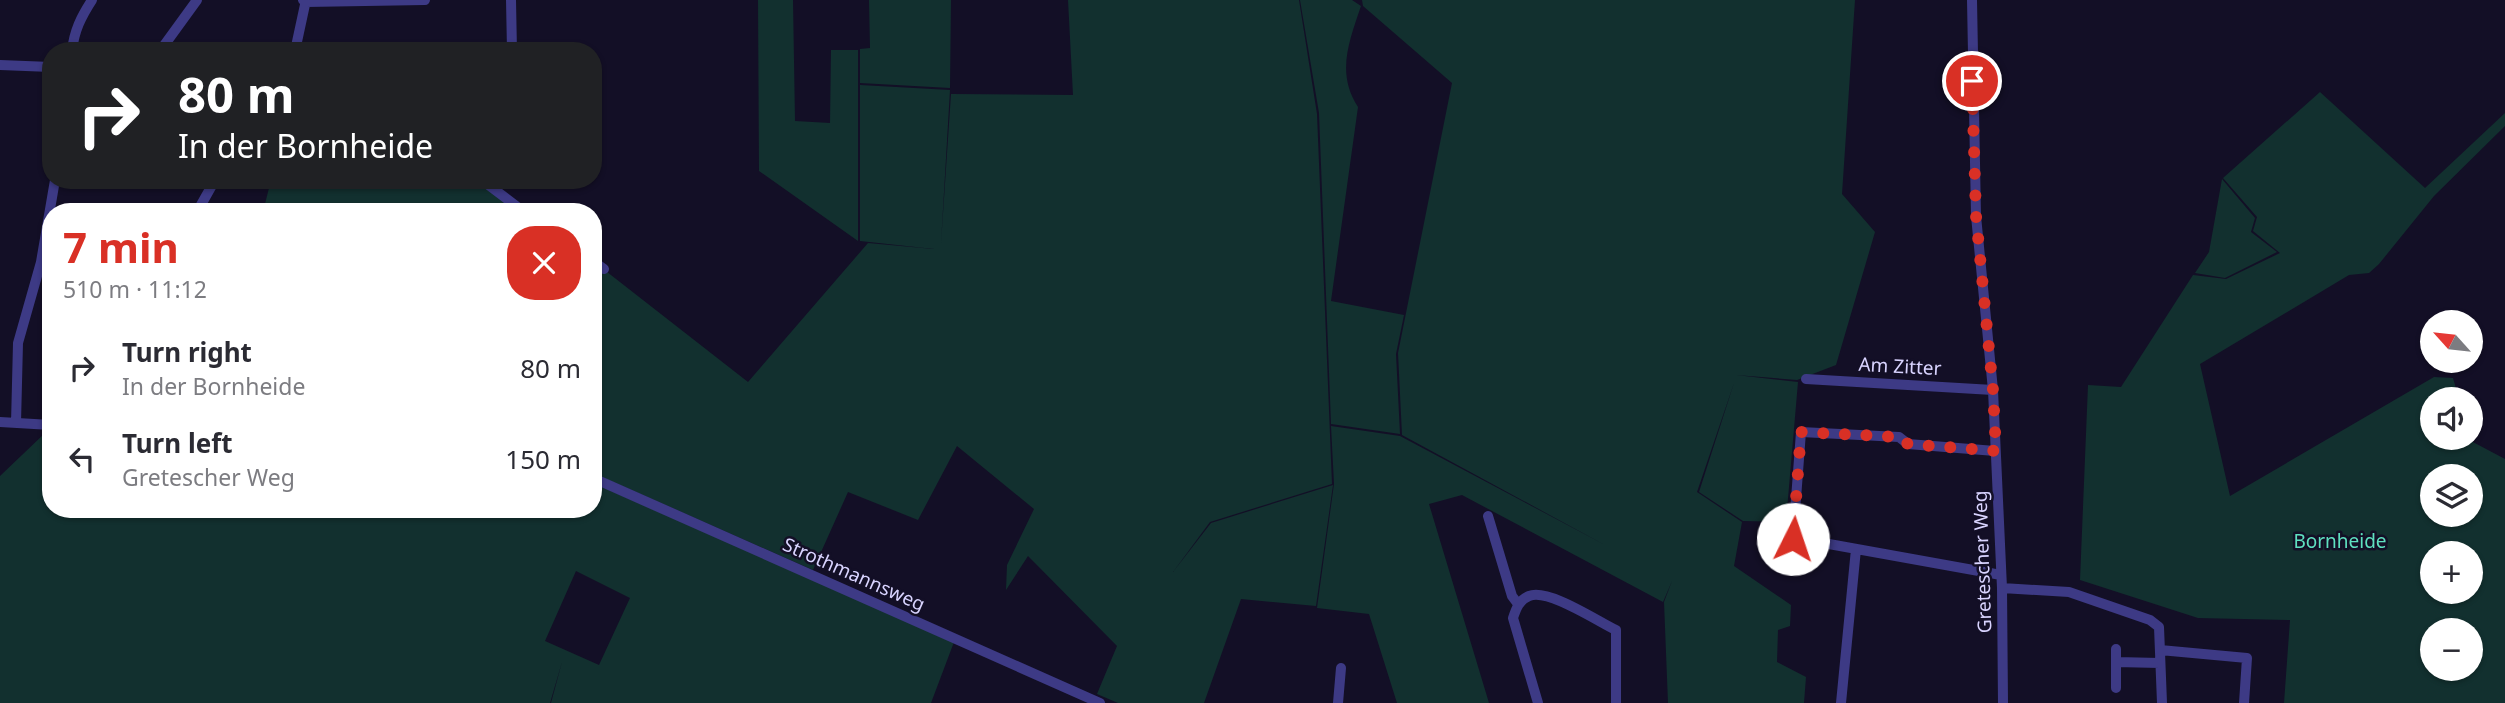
<!DOCTYPE html>
<html lang="en">
<head>
<meta charset="utf-8">
<style>
	:root { --surface:#fff; --page:#f2f2f3; --text:#2b2b33; --muted:#7c7c81; --accent:#d93025 }
	body { margin:0; font-family:"Noto Sans",sans-serif; background:var(--page); color:var(--text); height:100vh; display:flex; flex-direction:column; font-size:26px; white-space:nowrap }
	* { box-sizing:border-box; margin:0 }
	p { font-size:23px; color:var(--muted) }
	.icon { flex:none; width:38px; height:38px; fill:none; stroke:currentColor; stroke-width:2; stroke-linecap:round; stroke-linejoin:round }
	.map { position:relative; flex:1; overflow:hidden }
	.drawer { position:absolute; left:42px; top:203px; width:560px; height:315px; display:flex; flex-direction:column; background:var(--surface); border-radius:28px; box-shadow:0 2px 5px #0004 }
	.drawer>* { flex:none }
	.hud { position:absolute; left:42px; top:42px; width:560px; height:147px; border-radius:28px; box-shadow:0 2px 5px #0004; background:#202124; color:#fff; overflow:hidden }
	.needle { width:46px; rotate:297deg }
	.tools { position:absolute; left:2420px; top:310px; display:grid; gap:14px }
	.tools a { display:grid; place-items:center; width:63px; height:63px; border-radius:50%; background:var(--surface); box-shadow:0 2px 5px #0004; font-size:35px }
	.pin { position:absolute; display:grid; place-items:center; width:60px; height:60px; color:#fff; margin:-30px; border:4px solid #fff; border-radius:50%; box-shadow:0 2px 7px #0007 }
	.me { position:absolute; width:77px; margin:-38px; rotate:4deg; stroke-linejoin:round; filter:drop-shadow(0 0 5px #0008) }
	.turn { display:flex; align-items:center; gap:24px; height:147px; padding:0 21px; font-size:32px }
	.turn .icon { width:91px; height:91px; stroke-width:2.5 }
	.turn b { display:block; font-size:49px; line-height:60px }
	.round { display:grid; place-items:center; flex:none; width:74px; height:74px; border-radius:28px; background:var(--page) }
	.head { display:flex; align-items:center; justify-content:space-between; height:119px; padding:0 21px }
	h1 { font-size:42px; font-weight:700; line-height:52px; color:var(--accent) }
	ul { padding:0; list-style:none }
	li { display:flex; align-items:center; gap:21px; height:91px; padding:0 21px }
	li div { flex:1 }
	li b { display:block; font-size:26px }
	li em { font-style:normal }
	.map>svg:first-child { display:block }
</style>
</head>
<body>
<div class="map">
<svg width="2505" height="703" viewBox="0 0 2505 703">
	<rect width="100%" height="100%" fill="#130f26"/>
	<path fill="#12302f" fill-rule="evenodd" d="M 758,0 L 793,0 L 795,121 L 830,123 L 831,50 L 858,50 L 858,241 L 759,171 Z
		M 869,0 L 951,0 L 950,88 L 860,83 L 860,49 L 870,48 Z
		M 1068,0 L 1299,0 L 1317,114 L 1332,484 L 1210,522 L 1173,572 L 1211,523 L 1333,485 L 1316,606 L 1241,599 L 1204,703 L 1118,703 L 1097,694 L 1117,646 L 1028,556 L 1006,590 L 1007,565 L 1034,509 L 957,446 L 918,520 L 848,492 L 813,570 L 593,473 L 593,261 L 748,382 L 868,243 L 934,249 L 860,241 L 860,85 L 950,90 L 941,243 L 951,94 L 1073,95 Z
		M 1300,0 L 1352,0 L 1361,6 C 1349,42 1336,73 1358,107 L 1331,301 L 1404,315 L 1396,354 L 1400,434 L 1331,424 L 1319,113 Z
		M 1362,0 L 1855,0 L 1842,194 L 1875,232 L 1836,365 L 1797,380 L 1736,375 L 1798,382 L 1786,522 L 1743,521 L 1699,492 L 1734,383 L 1697,492 L 1742,522 L 1734,566 L 1791,605 L 1790,626 L 1778,630 L 1777,662 L 1806,677 L 1804,703 L 1668,703 L 1664,602 L 1672,581 L 1663,602 L 1462,495 L 1429,504 L 1489,703 L 1397,703 L 1369,614 L 1317,608 L 1334,484 L 1331,426 L 1400,436 L 1605,545 L 1402,435 L 1398,353 L 1452,83 L 1363,6 Z
		M 2320,92 L 2425,188 L 2505,113 L 2505,126 L 2434,196 L 2379,264 L 2369,273 L 2349,275 L 2200,364 L 2230,496 L 2434,377 L 2453,378 L 2459,399 L 2432,399 L 2432,438 L 2470,438 L 2471,441 L 2505,459 L 2505,703 L 2284,703 L 2290,620 L 2198,618 L 2080,580 L 2088,385 L 2121,387 L 2193,275 L 2226,279 L 2280,253 L 2253,231 L 2257,217 L 2223,178 ZM 2432,476 L 2471,476 L 2471,514 L 2432,514 ZM 2432,553 L 2471,553 L 2471,592 L 2432,592 ZM 2432,630 L 2471,630 L 2471,668 L 2432,668 Z
		M 2222,179 L 2255,218 L 2251,232 L 2277,252 L 2225,278 L 2195,273 L 2209,252 Z
		M 271,180 L 482,180 L 524,212 L 263,212 Z
		M 44,434 L 51,435 L 51,509 L 593,509 L 593,483 L 954,642 L 931,703 L 551,703 L 562,662 L 550,703 L 0,703 L 0,476 ZM 576,571 L 630,598 L 599,665 L 545,641 Z"/>
	<g fill="none" stroke-linecap="round" stroke-linejoin="round">
		<path stroke="#3d3a85" stroke-width="10" d="M 303,0 L 306,2 L 425,0
			M 511,0 L 512,51
			M 1972,0 L 1976,216 L 1993,390 L 2002,588 L 2003,703
			M 72,51 C 74,31 81,17 92,0
			M 160,51 L 197,0
			M 295,51 L 306,0
			M 0,65 L 51,67
			M 482,180 L 524,212
			M 197,212 L 215,180
			M 593,261 L 604,269
			M 1806,379 L 1993,390
			M 0,422 L 51,425
			M 16,423 L 18,343 L 41,262 L 55,180
			M 593,478 L 1100,703
			M 1488,516 L 1512,596 L 1518,604
			M 1779,535 L 2001,575
			M 1793,539 L 1801,432 L 1899,437 L 1908,444 L 1995,451
			M 2002,588 L 2069,592 L 2150,620 L 2159,627 L 2162,703
			M 2160,650 L 2247,658 L 2244,703
			M 2116,662 L 2160,663
			M 2116,688 L 2116,649
			M 1338,703 L 1341,668
			M 1538,703 L 1513,618 C 1516,609 1519,600 1529,596 C 1548,588 1597,621 1616,630 L 1616,703
			M 1841,703 L 1856,549"/>
	</g>
	<g fill="none" stroke-linecap="round" stroke-linejoin="round">
		<path stroke="#d93025" stroke-width="12" stroke-dasharray="0 21.6" d="M 1793,539 L 1801,432 L 1899,437 L 1908,444 L 1996,451 L 1993,390 L 1976,216 L 1972,81"/>
	</g>
	<g text-anchor="middle" dominant-baseline="central" stroke-width="5" stroke-linejoin="round" paint-order="stroke">
		<g font-size="19" fill="#d9d4ff" stroke="#130f26">
			<text transform="translate(1900 366) rotate(3)">Am Zitter</text>
			<text transform="translate(1982 562) rotate(-92)">Gretescher Weg</text>
			<text transform="translate(854 574) rotate(24)">Strothmannsweg</text>
		</g>
		<g font-size="19" fill="#5fe0c0" stroke="#130f26">
			<text x="2340" y="541">Bornheide</text>
		</g>
	</g>
</svg>
<div class="tools">
<a><svg class="needle" viewBox="-14 -14 28 28"><path d="M0-13l5 13h-10z" fill="#e53935"/><path d="M0 13l5-13h-10z" fill="#7c7c81"/></svg></a>
<a><svg class="icon" aria-label="sound" viewBox="0 0 24 24"><path d="M4 9h4l5-4v14l-5-4H4zM17 9q2 3 0 6"/></svg></a>
<a><svg class="icon" aria-label="layers" viewBox="0 0 24 24"><path d="M12 4l9 5-9 5-9-5zM3 14l9 5 9-5"/></svg></a>
<a>+</a>
<a>−</a>
</div>
<div class="pin" style="left:1972px;top:81px;background:#d93025"><svg class="icon" aria-label="arrive" viewBox="0 0 24 24"><path d="M6 21V4h12l-3 4 3 4H6"/></svg></div>
<svg class="me" style="left:1793px;top:539px" viewBox="-20 -20 40 40"><circle r="19" fill="#fff"/><path d="M0-13L10 11 0 6-10 11z" fill="#d93025"/></svg>
<div class="hud">
<div class="turn"><svg class="icon" aria-label="right" viewBox="0 0 24 24"><path d="M7 20v-9h11M14 6l5 5-5 5"/></svg><div><b>80 m</b>In der Bornheide</div></div>
</div>
<section class="drawer">
<div class="head"><div><h1>7 min</h1><p>510 m · 11:12</p></div><a class="round" style="background:#d93025;color:#fff"><svg class="icon" aria-label="close" viewBox="0 0 24 24"><path d="M6 6l12 12M18 6L6 18"/></svg></a></div>
<ul>
<li><svg class="icon" aria-label="right" viewBox="0 0 24 24"><path d="M7 20v-9h11M14 6l5 5-5 5"/></svg><div><b>Turn right</b><p>In der Bornheide</p></div><em>80 m</em></li>
<li><svg class="icon" aria-label="left" viewBox="0 0 24 24"><path d="M17 20v-9H6M10 6l-5 5 5 5"/></svg><div><b>Turn left</b><p>Gretescher Weg</p></div><em>150 m</em></li>
</ul>
</section>
</div>
</body>
</html>
